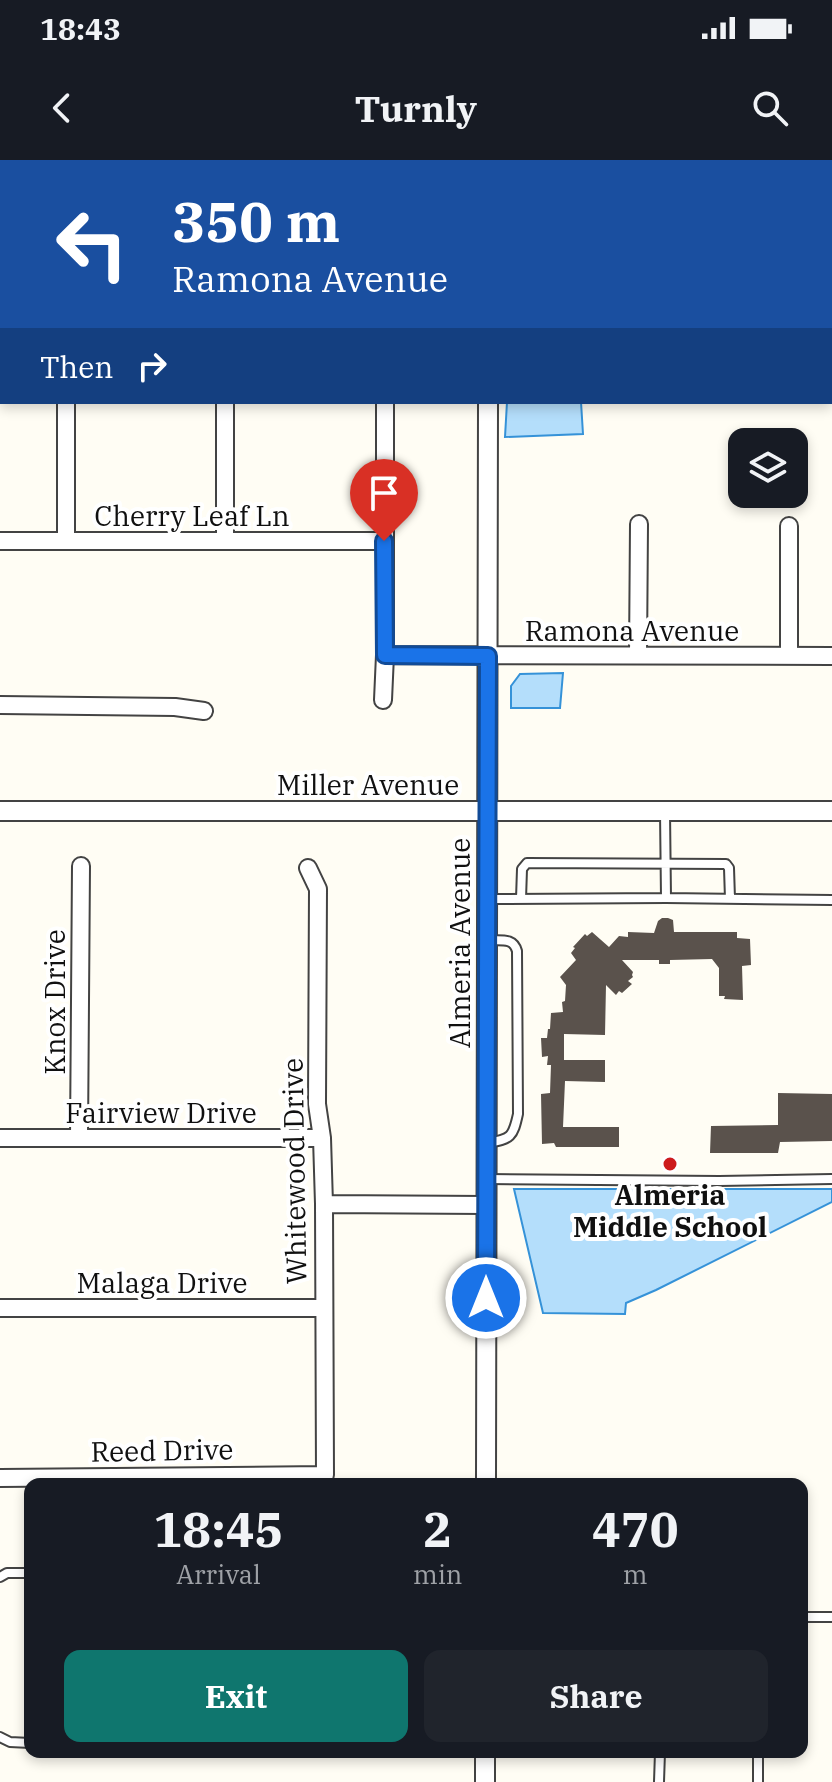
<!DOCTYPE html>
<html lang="en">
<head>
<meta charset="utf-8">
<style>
	:root { --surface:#171b24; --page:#20242c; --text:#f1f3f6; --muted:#9ea1a6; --accent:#0f766e }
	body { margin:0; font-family:"IBM Plex Serif",serif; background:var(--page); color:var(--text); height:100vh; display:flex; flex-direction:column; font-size:30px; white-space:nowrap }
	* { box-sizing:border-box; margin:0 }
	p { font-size:26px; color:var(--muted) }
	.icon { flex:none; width:44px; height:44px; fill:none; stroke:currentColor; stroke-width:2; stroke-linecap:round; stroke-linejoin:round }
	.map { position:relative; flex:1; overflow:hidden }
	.drawer { position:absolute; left:24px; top:1318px; width:784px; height:280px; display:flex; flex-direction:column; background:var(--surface); border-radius:16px; box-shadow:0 4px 12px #0003 }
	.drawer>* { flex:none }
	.banner { position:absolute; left:0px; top:0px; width:832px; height:244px; box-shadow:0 4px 12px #0003; background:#1a4fa0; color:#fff; overflow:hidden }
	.tools { position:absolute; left:728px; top:268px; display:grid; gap:16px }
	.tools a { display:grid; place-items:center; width:80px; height:80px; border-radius:16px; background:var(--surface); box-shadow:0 4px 12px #0003; font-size:40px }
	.pin { position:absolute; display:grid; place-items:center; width:68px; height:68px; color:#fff; margin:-82px -34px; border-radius:50% 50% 50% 0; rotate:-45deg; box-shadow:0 0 8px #0007 }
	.pin .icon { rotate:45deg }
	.me { position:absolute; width:88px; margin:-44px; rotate:0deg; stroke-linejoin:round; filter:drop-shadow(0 0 6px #0008) }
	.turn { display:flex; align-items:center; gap:28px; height:168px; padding:0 40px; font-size:36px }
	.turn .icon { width:104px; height:104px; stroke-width:2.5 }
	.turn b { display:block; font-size:56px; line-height:68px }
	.then { display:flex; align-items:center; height:76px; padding:0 40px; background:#0003; gap:16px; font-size:30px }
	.eta { display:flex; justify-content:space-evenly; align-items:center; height:136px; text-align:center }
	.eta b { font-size:48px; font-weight:800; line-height:56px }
	.action { display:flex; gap:16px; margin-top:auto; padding:16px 40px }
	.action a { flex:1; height:92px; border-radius:16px; background:var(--accent); color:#fff; font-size:32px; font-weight:800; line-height:92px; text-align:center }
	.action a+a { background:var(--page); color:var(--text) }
	.status { display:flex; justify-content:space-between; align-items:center; height:56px; padding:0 40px; background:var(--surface); direction:ltr }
	.status svg { height:22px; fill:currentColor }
	header { display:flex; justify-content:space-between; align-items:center; height:104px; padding:0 40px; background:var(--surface); font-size:36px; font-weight:800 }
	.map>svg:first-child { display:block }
</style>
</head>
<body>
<div class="status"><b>18:43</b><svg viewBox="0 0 49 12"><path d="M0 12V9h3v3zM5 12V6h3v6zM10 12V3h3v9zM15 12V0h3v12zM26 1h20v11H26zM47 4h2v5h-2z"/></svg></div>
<header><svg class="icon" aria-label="back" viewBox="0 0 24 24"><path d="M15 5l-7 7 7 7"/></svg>Turnly<svg class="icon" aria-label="search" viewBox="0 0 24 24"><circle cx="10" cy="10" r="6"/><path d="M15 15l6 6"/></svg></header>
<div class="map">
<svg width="832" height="1622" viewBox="0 0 832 1622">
	<rect width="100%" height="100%" fill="#fffdf4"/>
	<path fill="#b4defb" stroke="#3592d8" stroke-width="2" d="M 507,242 L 581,242 L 583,274 L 505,277 Z
		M 563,513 L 560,548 L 511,548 L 511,526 L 520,514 Z
		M 514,1029 L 832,1029 L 832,1042 L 656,1130 L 626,1143 L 625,1154 L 543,1153 Z"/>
	<path fill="#5a524c" d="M 662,758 L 668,758 L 673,760 L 674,772 L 737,772 L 737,778 L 750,779 L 751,805 L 742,806 L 743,840 L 724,839 L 725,836 L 719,836 L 719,808 L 712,799 L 670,800 L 670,804 L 659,804 L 659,800 L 622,800 L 633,812 L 632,815 L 633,817 L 628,821 L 632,824 L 622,833 L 619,831 L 616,835 L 606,825 L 605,875 L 564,874 L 564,900 L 605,900 L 605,922 L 565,921 L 563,967 L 619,967 L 619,987 L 556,987 L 554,983 L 542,984 L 541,934 L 550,933 L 551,905 L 547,905 L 548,896 L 542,897 L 541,878 L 547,878 L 548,869 L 550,869 L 551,853 L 563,852 L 562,842 L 565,841 L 566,825 L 560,817 L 576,800 L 571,793 L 575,788 L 573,787 L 585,774 L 587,776 L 592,772 L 609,787 L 619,776 L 628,777 L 628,772 L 654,773 L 658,761 Z
		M 778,933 L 832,934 L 832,981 L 780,982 L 778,993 L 710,993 L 711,966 L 778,965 Z"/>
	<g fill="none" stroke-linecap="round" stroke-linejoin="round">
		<defs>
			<path id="service" d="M 665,652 L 666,738
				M 489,739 L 666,738 L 832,740
				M 521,739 L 522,709 L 527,703 L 726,704 L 729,708 L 730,739
				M 488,983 C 511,979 513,977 518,954 L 517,791 C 513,777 501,781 488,780
				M 487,1019 L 719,1021 L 832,1019
				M 0,1417 L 7,1413 L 30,1413
				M 802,1457 L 832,1457
				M 0,1577 L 10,1582 L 30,1583
				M 758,1592 L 758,1622
				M 659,1622 L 660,1592"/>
			<path id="minor" d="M 71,2 L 71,0
				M 243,2 L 244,0
				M 640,2 L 640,0
				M 791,2 L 791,0
				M 0,381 L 384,381
				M 66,381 L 66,242
				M 225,381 L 225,242
				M 385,495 L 832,496
				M 638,495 L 639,364
				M 789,496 L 789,366
				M 383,540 L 385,495 L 385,242
				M 0,545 L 175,547 L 204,551
				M 79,977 L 81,706
				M 0,978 L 322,978
				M 324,1044 L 486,1045
				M 0,1148 L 323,1148
				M 0,1318 L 325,1315 L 324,1044 L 322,978 L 317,944 L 318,729 L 308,708"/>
			<path id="tertiary" d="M 490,2 L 490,0
				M 0,651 L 832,651
				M 486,1324 L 488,242
				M 485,1622 L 485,1592"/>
		</defs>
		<use href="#service" stroke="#434343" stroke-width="12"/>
		<use href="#minor" stroke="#434343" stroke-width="20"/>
		<use href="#tertiary" stroke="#434343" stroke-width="22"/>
		<use href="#service" stroke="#fff" stroke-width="8"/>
		<use href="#minor" stroke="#fff" stroke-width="16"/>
		<use href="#tertiary" stroke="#fff" stroke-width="18"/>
	</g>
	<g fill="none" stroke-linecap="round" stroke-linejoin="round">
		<defs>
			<path id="route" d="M 384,381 L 385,495 L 488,496 L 486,1138"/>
		</defs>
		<use href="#route" stroke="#114b97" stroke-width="20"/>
		<use href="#route" stroke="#1a73e8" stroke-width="14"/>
	</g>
	<circle fill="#cd1b1e" stroke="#fff" stroke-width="3" cx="670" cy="1004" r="8"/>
	<g text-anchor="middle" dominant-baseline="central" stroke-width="8" stroke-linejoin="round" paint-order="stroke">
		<g font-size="28" fill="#101010" stroke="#fff">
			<text x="192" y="355">Cherry Leaf Ln</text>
			<text x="632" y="470">Ramona Avenue</text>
			<text x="368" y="624">Miller Avenue</text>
			<text transform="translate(459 783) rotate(-90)">Almeria Avenue</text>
			<text transform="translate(54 842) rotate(-90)">Knox Drive</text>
			<text x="161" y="952">Fairview Drive</text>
			<text transform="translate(294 1011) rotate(-91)">Whitewood Drive</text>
			<text x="162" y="1122">Malaga Drive</text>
			<text transform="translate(162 1290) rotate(-1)">Reed Drive</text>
		</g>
		<g font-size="28" font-weight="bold" fill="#101010" stroke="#fff">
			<text x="670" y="1034">Almeria<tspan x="670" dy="32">Middle School</tspan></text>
		</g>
	</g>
</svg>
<div class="tools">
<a><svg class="icon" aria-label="layers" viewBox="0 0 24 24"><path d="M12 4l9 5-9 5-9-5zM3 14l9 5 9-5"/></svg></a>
</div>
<div class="pin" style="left:384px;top:381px;background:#d93025"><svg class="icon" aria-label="arrive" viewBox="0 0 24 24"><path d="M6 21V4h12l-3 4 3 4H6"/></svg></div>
<svg class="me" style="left:486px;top:1138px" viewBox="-20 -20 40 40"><circle r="17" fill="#1a73e8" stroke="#fff" stroke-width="3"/><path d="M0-11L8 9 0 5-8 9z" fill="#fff"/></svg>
<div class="banner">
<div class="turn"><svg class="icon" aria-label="left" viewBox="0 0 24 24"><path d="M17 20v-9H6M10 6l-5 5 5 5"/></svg><div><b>350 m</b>Ramona Avenue</div></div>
<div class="then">Then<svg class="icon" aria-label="right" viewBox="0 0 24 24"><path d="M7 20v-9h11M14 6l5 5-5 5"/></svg></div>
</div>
<section class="drawer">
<div class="eta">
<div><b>18:45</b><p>Arrival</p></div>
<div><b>2</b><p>min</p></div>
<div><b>470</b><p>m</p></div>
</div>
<div class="action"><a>Exit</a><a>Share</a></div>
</section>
</div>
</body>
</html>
